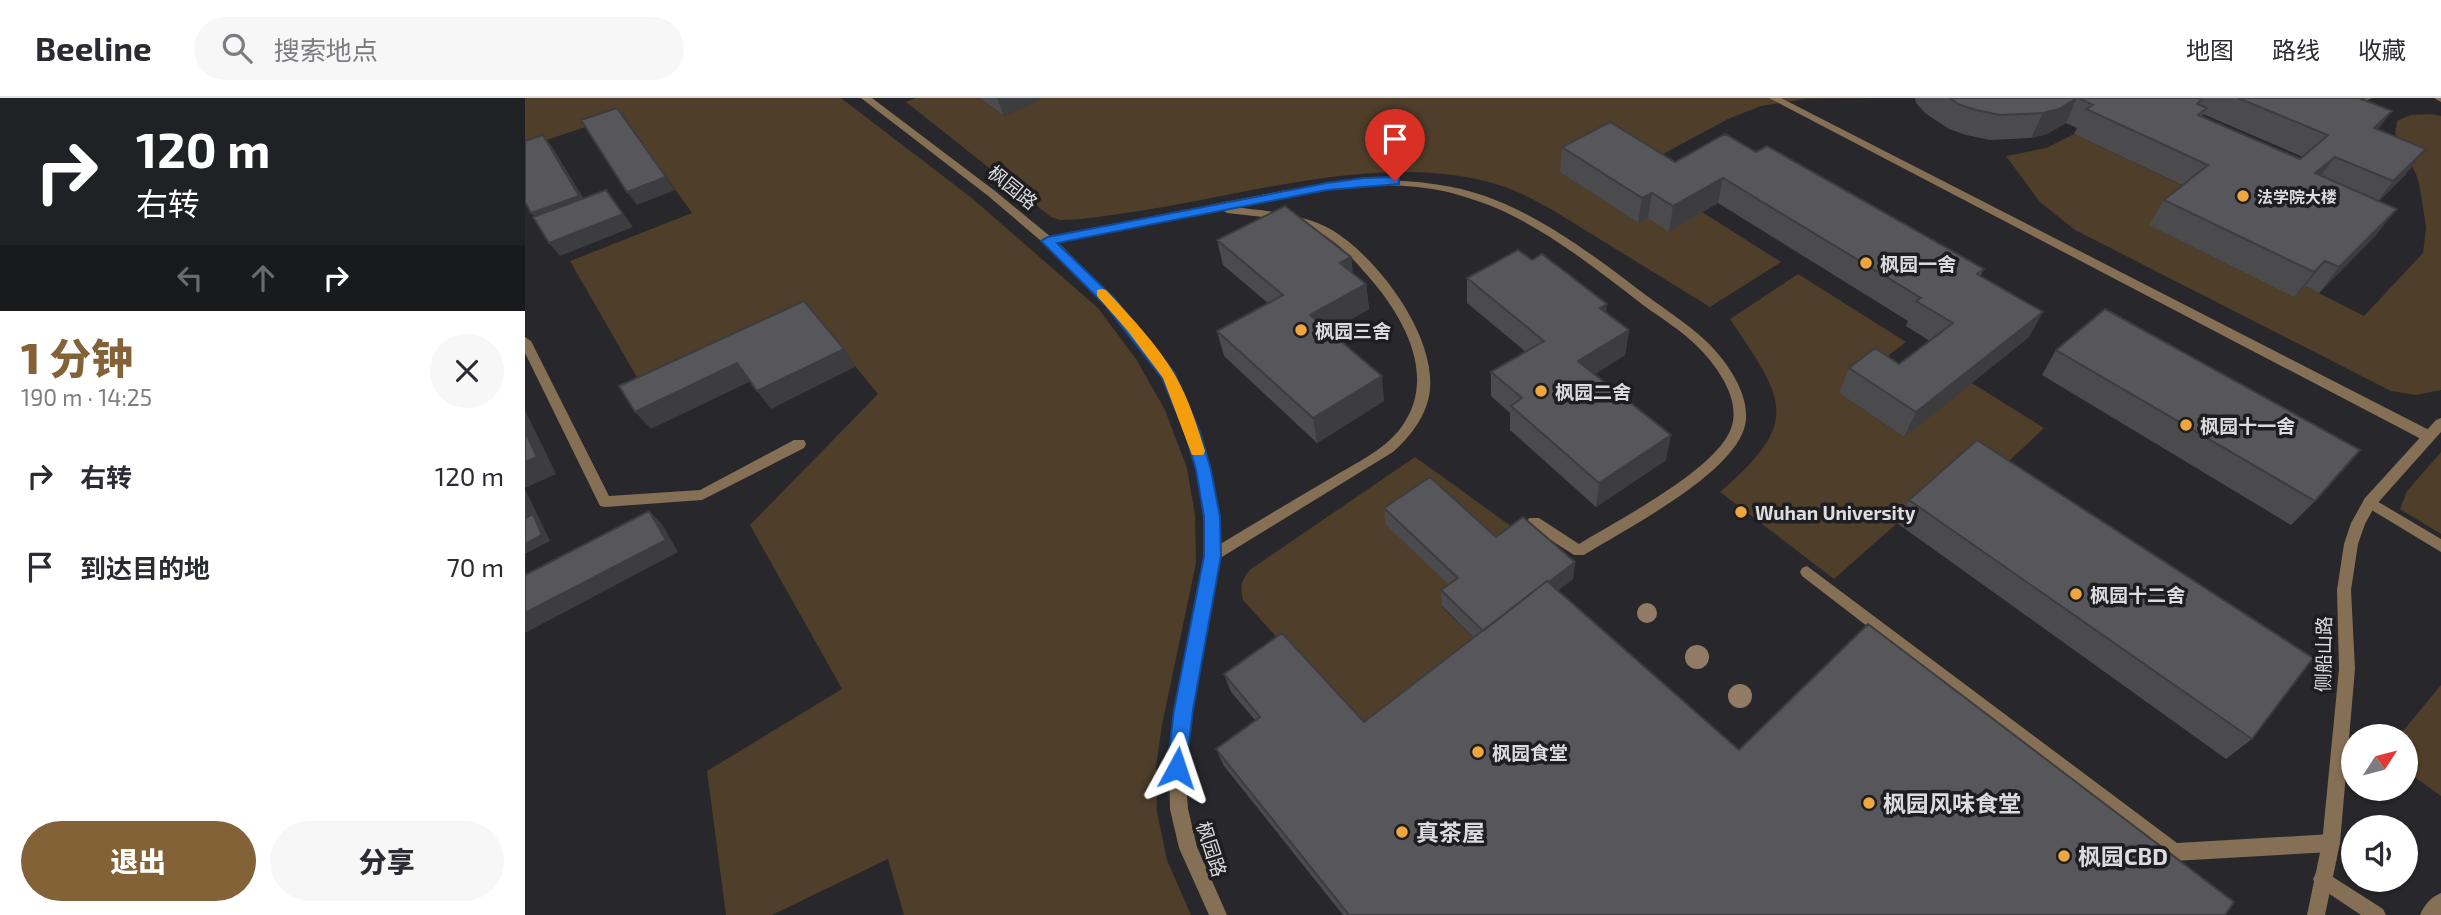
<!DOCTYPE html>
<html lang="zh">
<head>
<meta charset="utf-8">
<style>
	:root { --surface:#fff; --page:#f7f7f7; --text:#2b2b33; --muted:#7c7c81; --line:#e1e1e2; --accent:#846238 }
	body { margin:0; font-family:"Exo 2","Noto Sans SC",sans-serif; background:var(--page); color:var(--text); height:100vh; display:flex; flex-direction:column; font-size:26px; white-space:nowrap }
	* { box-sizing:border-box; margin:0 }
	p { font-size:23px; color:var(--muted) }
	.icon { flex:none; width:38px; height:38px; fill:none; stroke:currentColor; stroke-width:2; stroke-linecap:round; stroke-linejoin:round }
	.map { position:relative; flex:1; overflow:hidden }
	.side { display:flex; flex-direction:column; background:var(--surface); width:525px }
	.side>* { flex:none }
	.guide { background:#202124; color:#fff; overflow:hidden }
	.needle { width:46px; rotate:54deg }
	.fabs { position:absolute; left:1816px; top:626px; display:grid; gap:14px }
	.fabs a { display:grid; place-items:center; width:77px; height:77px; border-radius:50%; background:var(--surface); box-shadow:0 2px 5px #0004; font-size:35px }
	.pin { position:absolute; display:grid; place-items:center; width:60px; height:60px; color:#fff; margin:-72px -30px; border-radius:50% 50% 50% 0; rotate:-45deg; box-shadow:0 0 7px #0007 }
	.pin .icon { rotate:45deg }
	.me { position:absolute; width:77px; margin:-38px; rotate:5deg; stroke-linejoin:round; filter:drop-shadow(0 0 5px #0008) }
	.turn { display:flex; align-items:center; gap:24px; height:147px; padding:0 21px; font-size:32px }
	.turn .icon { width:91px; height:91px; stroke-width:2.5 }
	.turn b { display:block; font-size:49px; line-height:60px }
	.lanes { display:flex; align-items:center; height:66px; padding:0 21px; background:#0003; justify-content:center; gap:35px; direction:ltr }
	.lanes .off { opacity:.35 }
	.round { display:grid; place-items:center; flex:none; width:74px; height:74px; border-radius:37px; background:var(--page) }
	.overview { display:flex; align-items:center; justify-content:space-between; height:119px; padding:0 21px }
	h1 { font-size:42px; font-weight:800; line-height:52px; color:var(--accent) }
	.cta { display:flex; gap:14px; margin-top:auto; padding:14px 21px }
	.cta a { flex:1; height:80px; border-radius:42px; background:var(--accent); color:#fff; font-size:28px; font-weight:800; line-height:80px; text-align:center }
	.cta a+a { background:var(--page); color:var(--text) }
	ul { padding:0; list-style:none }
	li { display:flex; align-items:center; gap:21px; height:91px; padding:0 21px }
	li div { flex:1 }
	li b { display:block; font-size:26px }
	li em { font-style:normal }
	header { display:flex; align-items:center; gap:42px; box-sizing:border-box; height:98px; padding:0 35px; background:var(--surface); border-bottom:2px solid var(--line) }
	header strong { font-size:33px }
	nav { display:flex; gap:38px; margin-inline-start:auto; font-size:24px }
	.search { width:490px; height:63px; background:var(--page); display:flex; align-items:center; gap:18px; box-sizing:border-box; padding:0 24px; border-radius:38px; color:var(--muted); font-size:26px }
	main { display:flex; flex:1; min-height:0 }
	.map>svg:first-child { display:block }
</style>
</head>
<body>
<header>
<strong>Beeline</strong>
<div class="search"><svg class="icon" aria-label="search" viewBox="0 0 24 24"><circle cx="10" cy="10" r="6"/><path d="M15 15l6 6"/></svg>搜索地点</div>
<nav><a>地图</a><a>路线</a><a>收藏</a></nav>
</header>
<main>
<section class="side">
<div class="guide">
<div class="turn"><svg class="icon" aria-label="right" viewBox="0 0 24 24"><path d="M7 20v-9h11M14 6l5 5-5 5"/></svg><div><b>120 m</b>右转</div></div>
<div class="lanes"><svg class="icon off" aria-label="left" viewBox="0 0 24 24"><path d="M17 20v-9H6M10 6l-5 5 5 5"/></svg><svg class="icon off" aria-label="ahead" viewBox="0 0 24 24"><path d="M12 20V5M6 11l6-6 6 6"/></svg><svg class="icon" aria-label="right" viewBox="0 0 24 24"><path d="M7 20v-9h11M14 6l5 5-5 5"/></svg></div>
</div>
<div class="overview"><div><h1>1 分钟</h1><p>190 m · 14:25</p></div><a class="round"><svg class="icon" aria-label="close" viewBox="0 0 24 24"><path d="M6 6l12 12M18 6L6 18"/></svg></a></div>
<ul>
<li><svg class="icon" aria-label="right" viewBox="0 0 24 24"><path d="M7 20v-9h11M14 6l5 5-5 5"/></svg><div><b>右转</b></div><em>120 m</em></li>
<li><svg class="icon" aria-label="arrive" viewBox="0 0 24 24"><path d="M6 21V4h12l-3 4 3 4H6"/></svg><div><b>到达目的地</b></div><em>70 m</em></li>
</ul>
<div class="cta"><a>退出</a><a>分享</a></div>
</section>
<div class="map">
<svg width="1916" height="817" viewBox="0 0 1916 817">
	<rect width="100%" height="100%" fill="#28272b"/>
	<path fill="#4e3e2a" d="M 0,0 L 316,0 L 448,101 L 573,210 L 611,261 L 640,312 L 662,370 L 670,417 L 671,465 L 637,627 L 631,669 L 632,714 L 642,762 L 666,817 L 379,817 L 363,761 L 247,817 L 201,817 L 182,673 L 317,591 L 225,427 L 353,296 L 291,221 L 114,283 L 45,163 L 167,115 L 97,17 L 0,49 Z
		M 391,0 L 455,0 L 479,18 L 518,0 L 1355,0 L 1279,1 L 1236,8 L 1203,21 L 1114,69 L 1036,74 L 1113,125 L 1123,120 L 1177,114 L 1256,164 L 1185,209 C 1146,185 1107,161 1068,137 C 1039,119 1008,98 974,87 C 861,52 723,97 608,114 C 584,117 559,122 535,122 L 526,119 L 381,4 Z
		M 1906,16 L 1916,18 L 1916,292 L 1891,297 L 1866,293 L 1550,132 L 1515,104 L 1481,58 L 1521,50 L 1549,36 L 1667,92 L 1780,188 L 1839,218 L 1898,155 L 1901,129 L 1895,90 L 1891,76 L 1870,35 L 1872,23 L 1885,17 Z
		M 1273,176 L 1381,244 L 1314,295 L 1379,339 L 1447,285 L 1519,330 L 1463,383 L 1438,367 L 1309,481 L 1195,394 C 1277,323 1260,303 1205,221 Z
		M 1916,354 L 1916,436 L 1875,411 L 1882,393 Z
		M 890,359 L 997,436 L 971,455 L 862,427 L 934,496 L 917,509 L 959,550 L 843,641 L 718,502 C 715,489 716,481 726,471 Z
		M 1916,587 L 1916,698 L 1881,673 L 1881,639 L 1873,639 Z"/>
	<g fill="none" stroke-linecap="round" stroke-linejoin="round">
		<path fill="#856f55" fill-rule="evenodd" d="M 1244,0 L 1256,0 L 1908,334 L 1910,338 L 1908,342 L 1898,342 Z
			M 1807,0 L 1826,2 L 1847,0 L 1826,8 Z
			M 856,82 C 891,83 926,86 960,98 C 1019,119 1072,160 1122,198 C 1141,212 1163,226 1181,243 C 1202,263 1229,301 1219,331 C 1204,378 1101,431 1059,457 L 1049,457 L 1004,428 L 1002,424 L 1004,420 L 1014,420 L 1054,446 C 1093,422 1188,373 1205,333 C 1218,304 1193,269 1173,249 C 1157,233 1136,220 1118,207 C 1074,173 1029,137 978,113 C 960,105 942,99 923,94 C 852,78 778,95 708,109 C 741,113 778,115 807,132 C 852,159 910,236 905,291 C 903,316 886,338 868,354 L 692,462 L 682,462 L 680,458 L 682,454 C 723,429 764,405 806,380 C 829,366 858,353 875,331 C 914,280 879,219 843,178 C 829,162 814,145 795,135 C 767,120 734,119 702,115 L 697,112 L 523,147 L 517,143 L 523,139 L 756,93 L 822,83 Z
			M 0,239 L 6,243 L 84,398 L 175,392 L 269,342 L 279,342 L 281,346 L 279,350 L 177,402 L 80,409 L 75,408 L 0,255 Z
			M 1845,399 L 1916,441 L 1916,454 L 1840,408 L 1838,404 L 1840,400 Z
			M 1282,468 L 1652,745 L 1806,736 L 1812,739 L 1815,745 L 1812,751 L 1806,754 L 1649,763 L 1643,760 L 1277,478 L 1275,474 L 1277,470 Z
			M 1797,772 L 1858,811 L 1861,817 L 1836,817 L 1791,787 L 1788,781 L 1791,775 Z
			M 1916,795 L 1916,817 L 1895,817 C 1899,807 1906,799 1916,795 Z"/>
		<path fill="#856f55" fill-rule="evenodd" d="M 336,0 L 347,0 L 470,93 L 537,148 L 612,226 L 648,275 L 661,302 L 685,372 L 694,419 L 694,458 L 663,635 L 660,670 L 663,711 L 672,749 L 702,817 L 684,817 L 654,750 L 645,711 L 644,670 L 647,635 L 680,458 L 680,419 L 671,372 L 649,302 L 638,280 L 604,232 L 529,154 L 462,97 Z
			M 1909,0 L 1916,0 L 1916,4 Z
			M 1916,320 L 1916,334 L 1850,408 L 1840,426 L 1833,446 L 1826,492 L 1830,571 L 1815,745 L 1800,817 L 1782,817 L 1797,745 L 1814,571 L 1812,492 L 1819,446 L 1826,425 L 1840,400 L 1911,322 Z"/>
	</g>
	<g fill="#927b64">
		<circle cx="1122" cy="515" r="10"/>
		<circle cx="1172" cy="559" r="12"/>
		<circle cx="1215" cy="598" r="12"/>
	</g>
	<path fill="#4b4b4e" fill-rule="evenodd" d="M 455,0 L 518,0 L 479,18 Z
		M 1390,0 L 1834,0 L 1881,76 L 1854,103 L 1852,136 L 1794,195 L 1780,188 L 1769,199 L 1624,127 L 1639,102 L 1657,87 L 1549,36 L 1552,30 L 1541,25 L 1522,36 L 1506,40 L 1465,42 L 1441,37 L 1424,31 L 1400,15 L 1391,5 ZM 1678,16 L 1778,59 L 1775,61 L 1677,18 Z
		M 1037,49 L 1150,64 L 1231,54 L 1459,171 L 1455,178 L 1504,239 L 1379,339 L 1314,295 L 1324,270 L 1374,266 L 1405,243 L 1381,228 L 1383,223 L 1193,105 L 1144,134 L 1123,120 L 1113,125 L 1035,74 Z
		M 692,142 L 826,159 L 828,175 L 841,186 L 844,211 L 804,234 L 859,303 L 792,345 L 699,258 L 692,233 L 743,205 L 698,167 Z
		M 942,180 L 1081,214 L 1104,232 L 1100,257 L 1070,276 L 1141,362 L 1071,409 L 985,332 L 985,315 L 966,298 L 966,274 L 1001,254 L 942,205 Z
		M 1531,252 L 1790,403 L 1766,427 L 1517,277 Z
		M 1384,402 L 1727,641 L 1701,661 L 1372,425 Z
		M 859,410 L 971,439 L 1050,464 L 1048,481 L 1033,492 L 1214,652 L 1700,817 L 818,817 L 699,668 L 691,651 L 730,622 L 706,594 L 699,576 L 839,624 L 949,540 L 917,508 L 916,492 L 924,487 L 861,427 Z"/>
	<path fill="#3d3d40" d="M 472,0 L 518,0 L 479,18 Z
		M 1552,0 L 1541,25 L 1522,36 L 1506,40 L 1518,15 Z
		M 92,10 L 150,92 L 112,107 L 102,94 Z
		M 1867,13 L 1848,38 L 1849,30 Z
		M 18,37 L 28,50 L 65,111 L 18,129 L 6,115 Z
		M 1901,51 L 1881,76 L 1848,109 L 1868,83 Z
		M 1810,59 L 1791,84 L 1790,75 Z
		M 1198,80 L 1193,105 L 1144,134 L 1148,108 Z
		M 81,92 L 108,129 L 35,158 L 24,145 Z
		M 1127,95 L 1123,120 L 1113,125 L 1117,100 Z
		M 1872,111 L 1852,136 L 1794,195 L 1814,169 Z
		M 826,159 L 829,184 L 815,165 Z
		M 1800,163 L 1780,188 L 1769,199 L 1789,174 Z
		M 841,186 L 844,211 L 789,243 L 785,217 Z
		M 1082,206 L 1079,231 L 1075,210 Z
		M 1518,214 L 1504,239 L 1379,339 L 1391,314 Z
		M 1104,232 L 1100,257 L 1051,288 L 1053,263 Z
		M 319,251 L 330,269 L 246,311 L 232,293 Z
		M 212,265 L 226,283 L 126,331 L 110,314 Z
		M 857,278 L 859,303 L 792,345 L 788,320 Z
		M 0,312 L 31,376 L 0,390 Z
		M 1146,337 L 1141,362 L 1071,409 L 1074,385 Z
		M 0,391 L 25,443 L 0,456 Z
		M 124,413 L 137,426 L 153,454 L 0,535 L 0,515 Z
		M 1050,464 L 1048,481 L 959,550 L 959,534 Z"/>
	<path fill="#57575b" stroke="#3d3d40" stroke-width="2" d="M 1425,0 L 1552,0 L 1534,11 L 1518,15 L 1475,17 L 1451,12 L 1433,6 Z
		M 1554,0 L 1673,0 L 1677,2 L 1672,6 L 1682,10 L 1673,17 L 1775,61 L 1803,37 L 1713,0 L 1834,0 L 1867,13 L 1849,30 L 1901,51 L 1868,83 L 1810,59 L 1790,75 L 1872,111 L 1814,169 L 1800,163 L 1789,174 L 1639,102 L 1683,67 L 1561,11 L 1568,7 Z
		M 92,10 L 141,79 L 102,94 L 56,22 Z
		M 1085,24 L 1150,64 L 1200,36 L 1231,54 L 1242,48 L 1459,171 L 1452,176 L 1518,214 L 1391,314 L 1324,270 L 1350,250 L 1374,266 L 1428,225 L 1391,203 L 1396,200 L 1198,80 L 1148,108 L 1127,95 L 1117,100 L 1037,49 Z
		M 18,37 L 54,98 L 6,115 L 0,104 L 0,43 Z
		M 81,92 L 98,116 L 24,145 L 8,119 Z
		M 760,108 L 826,159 L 815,165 L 841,186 L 785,217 L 857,278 L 788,320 L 692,233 L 758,197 L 692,142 Z
		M 993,152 L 1007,162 L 1017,156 L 1082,206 L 1075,210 L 1104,232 L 1053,263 L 1146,337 L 1074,385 L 986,308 L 997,300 L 966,274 L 1019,243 L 942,180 Z
		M 279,203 L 319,251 L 232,293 L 212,265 L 110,314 L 94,288 Z
		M 1580,211 L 1835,352 L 1790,403 L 1531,252 Z
		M 0,333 L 12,359 L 0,364 Z
		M 1452,342 L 1788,560 L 1727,641 L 1384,402 Z
		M 905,379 L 971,439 L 998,419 L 1050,464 L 1024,484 L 1022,483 L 958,533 L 916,492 L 933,480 L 859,410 Z
		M 124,413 L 141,442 L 0,515 L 0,477 Z
		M 8,416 L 17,437 L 0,446 L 0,420 Z
		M 1022,483 L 1214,652 L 1343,526 L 1709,804 L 1700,817 L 824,817 L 691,651 L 735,619 L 699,576 L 757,535 L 839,624 Z"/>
	<path fill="#1a73e8" stroke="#114b97" stroke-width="2" d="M 870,79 L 874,80 L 874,86 L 802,92 L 532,145 L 589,200 L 649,274 L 675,334 L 686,372 L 695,419 L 696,458 L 668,612 L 661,670 L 658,677 L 652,679 L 645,677 L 642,670 L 649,612 L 679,458 L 679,419 L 671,372 L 660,334 L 637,280 L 580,207 L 516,143 L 523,139 L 802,85 L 839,80 Z"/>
	<path fill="#f59e0b" d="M 577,191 L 581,192 C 605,218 632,246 650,277 C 664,301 672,328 680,353 L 678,357 L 667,357 L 638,280 L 603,233 L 572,198 L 572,192 Z"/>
	<g fill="#f0a63f" stroke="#1e1e21" stroke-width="2.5">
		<circle cx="1718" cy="98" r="7"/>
		<circle cx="1341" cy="165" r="7"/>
		<circle cx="776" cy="232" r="7"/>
		<circle cx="1016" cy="293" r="7"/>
		<circle cx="1661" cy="327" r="7"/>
		<circle cx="1216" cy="414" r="7"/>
		<circle cx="1551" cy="496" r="7"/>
		<circle cx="953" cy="654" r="7"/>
		<circle cx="1344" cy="705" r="7"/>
		<circle cx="877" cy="734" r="7"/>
		<circle cx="1539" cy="758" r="7"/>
	</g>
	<g text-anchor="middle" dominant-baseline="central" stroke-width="7" stroke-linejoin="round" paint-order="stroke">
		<g font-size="16" font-weight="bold" fill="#dcdcde" stroke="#1e1e21" text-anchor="start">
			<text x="1732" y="98">法学院大楼</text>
		</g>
		<g font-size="19" fill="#dcdcde" stroke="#1e1e21">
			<text transform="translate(488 89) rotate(39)">枫园路</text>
			<text transform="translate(1798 556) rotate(-89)">侧船山路</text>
			<text transform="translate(687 751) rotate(72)">枫园路</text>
		</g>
		<g font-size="19" font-weight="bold" fill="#dcdcde" stroke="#1e1e21" text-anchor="start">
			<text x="1355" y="165">枫园一舍</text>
			<text x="790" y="232">枫园三舍</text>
			<text x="1030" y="293">枫园二舍</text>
			<text x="1675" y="327">枫园十一舍</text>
			<text x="1230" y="414">Wuhan University</text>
			<text x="1565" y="496">枫园十二舍</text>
			<text x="967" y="654">枫园食堂</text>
		</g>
		<g font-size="23" font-weight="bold" fill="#dcdcde" stroke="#1e1e21" text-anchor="start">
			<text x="1358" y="705">枫园风味食堂</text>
			<text x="891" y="734">真茶屋</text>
			<text x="1553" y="758">枫园CBD</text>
		</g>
	</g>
</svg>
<div class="fabs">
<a><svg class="needle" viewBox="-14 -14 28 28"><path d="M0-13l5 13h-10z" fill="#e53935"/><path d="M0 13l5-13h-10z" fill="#7c7c81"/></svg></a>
<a><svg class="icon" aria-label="sound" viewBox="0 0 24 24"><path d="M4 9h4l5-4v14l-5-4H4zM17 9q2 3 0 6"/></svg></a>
</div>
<div class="pin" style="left:870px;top:83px;background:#d93025"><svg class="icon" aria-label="arrive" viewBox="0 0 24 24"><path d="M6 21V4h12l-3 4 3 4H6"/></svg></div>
<svg class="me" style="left:652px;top:670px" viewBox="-20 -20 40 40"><path d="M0-17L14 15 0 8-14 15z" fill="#1a73e8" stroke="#fff" stroke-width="4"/></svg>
</div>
</main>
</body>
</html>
